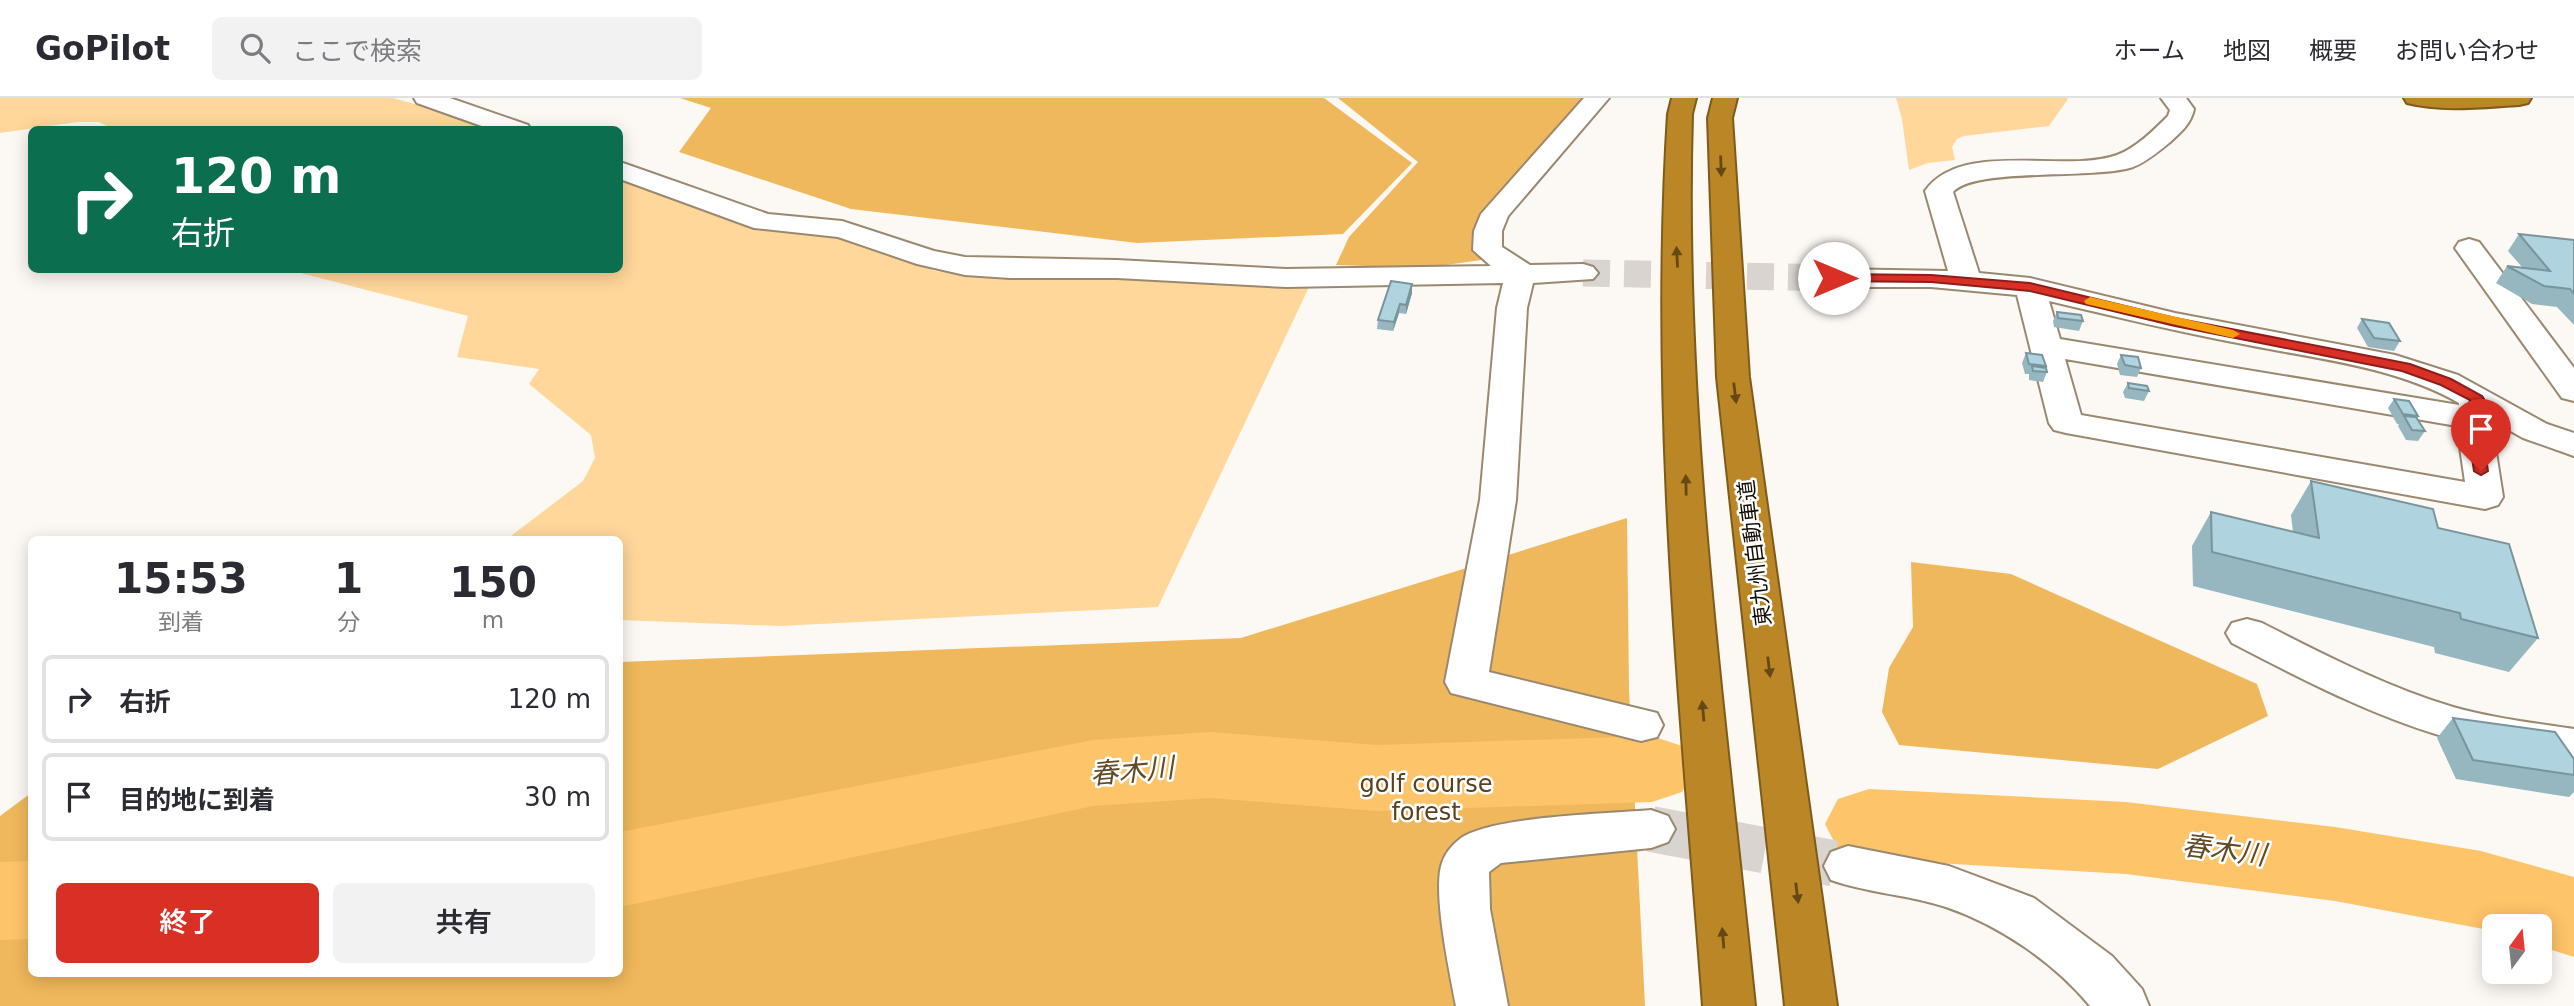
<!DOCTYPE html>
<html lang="ja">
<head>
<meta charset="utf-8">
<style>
	:root { --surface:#fff; --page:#f2f2f3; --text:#2b2b33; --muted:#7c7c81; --line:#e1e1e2; --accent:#d93025 }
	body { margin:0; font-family:"DejaVu Sans","Noto Sans JP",sans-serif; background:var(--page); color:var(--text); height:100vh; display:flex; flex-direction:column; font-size:26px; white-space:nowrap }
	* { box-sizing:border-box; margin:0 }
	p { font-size:23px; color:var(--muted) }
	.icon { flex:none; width:38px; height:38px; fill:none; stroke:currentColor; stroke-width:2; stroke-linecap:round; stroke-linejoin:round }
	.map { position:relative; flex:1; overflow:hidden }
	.side { position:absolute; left:28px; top:438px; width:595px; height:441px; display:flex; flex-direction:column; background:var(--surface); border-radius:10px; box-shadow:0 4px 18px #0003 }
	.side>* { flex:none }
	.hud { position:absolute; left:28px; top:28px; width:595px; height:147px; border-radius:10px; box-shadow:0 4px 18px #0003; background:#0b6e4f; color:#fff; overflow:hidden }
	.needle { width:46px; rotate:15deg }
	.controls { position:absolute; left:2482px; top:816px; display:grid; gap:14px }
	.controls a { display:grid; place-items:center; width:70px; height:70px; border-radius:10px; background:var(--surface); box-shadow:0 4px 18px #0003; font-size:35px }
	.pin { position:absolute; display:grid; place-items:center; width:60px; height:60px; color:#fff; margin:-72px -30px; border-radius:50% 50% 50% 0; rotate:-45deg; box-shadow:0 0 7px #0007 }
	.pin .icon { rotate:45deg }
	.me { position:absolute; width:77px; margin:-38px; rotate:90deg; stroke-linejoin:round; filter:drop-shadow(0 0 5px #0008) }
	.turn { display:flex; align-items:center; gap:24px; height:147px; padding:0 28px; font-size:32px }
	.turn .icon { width:91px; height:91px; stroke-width:2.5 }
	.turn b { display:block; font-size:49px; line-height:60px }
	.eta { display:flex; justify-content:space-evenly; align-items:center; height:119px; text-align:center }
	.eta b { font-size:42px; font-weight:600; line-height:49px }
	.primary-button { display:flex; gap:14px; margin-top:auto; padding:14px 28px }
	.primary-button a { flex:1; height:80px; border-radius:10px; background:var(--accent); color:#fff; font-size:28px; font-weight:600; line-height:80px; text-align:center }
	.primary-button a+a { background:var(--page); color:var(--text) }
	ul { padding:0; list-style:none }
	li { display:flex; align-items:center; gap:21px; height:88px; margin:0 14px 10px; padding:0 14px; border:4px solid var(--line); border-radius:10px }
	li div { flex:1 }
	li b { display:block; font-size:26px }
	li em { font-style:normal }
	header { display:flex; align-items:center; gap:42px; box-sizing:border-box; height:98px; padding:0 35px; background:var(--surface); border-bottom:2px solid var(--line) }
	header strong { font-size:33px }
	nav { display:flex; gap:38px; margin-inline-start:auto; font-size:24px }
	.search { width:490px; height:63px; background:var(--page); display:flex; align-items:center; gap:18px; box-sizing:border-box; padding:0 24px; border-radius:10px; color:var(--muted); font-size:26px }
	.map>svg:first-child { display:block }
</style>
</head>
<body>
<header>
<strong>GoPilot</strong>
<div class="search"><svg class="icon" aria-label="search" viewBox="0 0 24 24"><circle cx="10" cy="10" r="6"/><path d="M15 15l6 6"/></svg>ここで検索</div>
<nav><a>ホーム</a><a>地図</a><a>概要</a><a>お問い合わせ</a></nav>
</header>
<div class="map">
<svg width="2574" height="908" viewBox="0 0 2574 908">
	<rect width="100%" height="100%" fill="#fcf8f3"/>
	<path fill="#ffd79b" d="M 0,0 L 393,0 L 451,16 L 493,31 L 115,32 L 99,24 L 77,24 L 0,35 Z
		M 1896,0 L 2067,0 L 2068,1 L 2049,28 L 1964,38 L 1957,41 L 1952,49 L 1955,62 L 1928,65 L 1909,72 L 1902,21 Z
		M 620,80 L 731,121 L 831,136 L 859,144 L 935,173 L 977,178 L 1133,177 L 1309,189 L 1158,509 L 779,528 L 620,522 L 620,441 L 507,441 L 583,383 L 595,360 L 591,337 L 529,286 L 539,271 L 457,259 L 468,218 L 289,172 L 620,172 Z"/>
	<path fill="#f0b85c" d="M 680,0 L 1324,0 L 1412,65 L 1343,136 L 1137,145 L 851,111 L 679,54 L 711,10 Z
		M 1338,0 L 1593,0 L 1513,108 L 1500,134 L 1481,162 L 1425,170 L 1336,167 L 1349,139 L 1418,64 Z
		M 1627,420 L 1629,591 L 1645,908 L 0,908 L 0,718 L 31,695 L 32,875 L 620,875 L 620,564 L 1241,540 Z
		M 1911,464 L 2011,476 L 2257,586 L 2268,618 L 2158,671 L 1899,647 L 1882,614 L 1889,570 L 1913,529 Z"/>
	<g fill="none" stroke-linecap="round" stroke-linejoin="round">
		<path fill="#fdc469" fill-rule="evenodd" d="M 1210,634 L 1377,647 L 1652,638 L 1682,648 L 1694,671 L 1682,694 L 1652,704 L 1377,713 L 1210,700 L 1093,708 L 620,809 L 620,734 L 1093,642 Z
			M 1869,691 L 2126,704 L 2335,729 L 2481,753 L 2574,779 L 2574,859 L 2539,848 L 2539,828 L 2494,828 L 2494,833 L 2335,803 L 2126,776 L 1869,761 L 1838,751 L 1825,726 L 1838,701 Z
			M 32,763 L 32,841 L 0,842 L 0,764 Z"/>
		<path stroke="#d9d4cf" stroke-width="27" stroke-dasharray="27 14" stroke-linecap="butt" d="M 1583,175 L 1834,180"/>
		<path stroke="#d9d4cf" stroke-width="46" stroke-dasharray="46 24" stroke-linecap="butt" d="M 1651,731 L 1848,768"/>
		<defs>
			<path id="minor" d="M 414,0 L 450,0 L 528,27 L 531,32 L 493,32 L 417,5 Z
				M 1584,0 L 1609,0 L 1508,118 L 1502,133 L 1502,149 L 1530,167 L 1583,166 L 1593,169 L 1598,175 L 1593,181 L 1533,185 L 1527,210 L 1516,402 L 1489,574 L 1657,615 L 1663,627 L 1657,639 L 1641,643 L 1451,595 L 1445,584 L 1480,402 L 1497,210 L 1503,185 L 1286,189 L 1117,180 L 1010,180 L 965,177 L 917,166 L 838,139 L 754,130 L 620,81 L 620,64 L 768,116 L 842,123 L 934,153 L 965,159 L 1117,162 L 1286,171 L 1491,168 L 1473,152 L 1474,133 L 1481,116 Z
				M 2161,0 L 2186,0 L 2194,11 C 2191,26 2180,35 2169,45 C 2158,54 2146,64 2133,69 C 2093,82 1975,69 1953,94 L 1979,175 L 2030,180 L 2175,215 L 2395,257 L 2458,277 L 2547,326 L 2574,335 L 2574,358 L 2523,340 L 2491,322 L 2503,399 L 2498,407 L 2485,411 L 2066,335 L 2054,332 L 2049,325 L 2017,197 L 1931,189 L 1834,189 L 1823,186 L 1819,180 L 1823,174 L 1834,171 L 1948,173 L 1925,93 C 1962,41 2064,76 2117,57 C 2136,50 2154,32 2168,18 L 2170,12 ZM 2049,203 C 2113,218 2178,234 2243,246 C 2316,261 2394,268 2459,305 L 2459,307 L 2060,241 ZM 2065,261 L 2457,328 L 2465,384 L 2081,317 Z
				M 2469,141 L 2479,144 L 2574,270 L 2574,303 L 2562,300 L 2455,150 L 2459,144 Z
				M 2247,521 L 2262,525 C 2323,556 2386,589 2453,609 C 2492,620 2534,625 2574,631 L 2574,665 C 2537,659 2500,654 2463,644 C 2382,623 2307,584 2232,545 L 2226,535 L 2232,525 Z
				M 1651,712 L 1668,718 L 1675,731 L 1668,744 L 1651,750 L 1501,765 L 1489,774 L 1490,811 L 1508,908 L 1456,908 C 1450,876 1432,793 1442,765 C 1445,755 1453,746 1461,740 C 1494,718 1607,716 1651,712 Z
				M 1848,748 L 1949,768 L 2034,800 L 2112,858 L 2142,891 L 2149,908 L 2090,908 C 2055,865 1999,827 1946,809 C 1909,797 1868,795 1831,782 L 1824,768 L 1831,754 Z"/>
			<path id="highway" d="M 1672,0 L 1696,0 L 1692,16 C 1683,314 1725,612 1755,908 L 1703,908 C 1681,612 1649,313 1668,16 Z
				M 1713,0 L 1737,0 L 1732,20 L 1749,279 L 1837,908 L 1785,908 L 1717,279 L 1708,20 Z
				M 2404,0 L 2531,0 L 2528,5 L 2519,7 C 2483,9 2443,14 2407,5 Z"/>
		</defs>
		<use href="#minor" stroke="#9a886f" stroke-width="4"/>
		<use href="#highway" stroke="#7f5b1a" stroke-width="4"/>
		<use href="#minor" fill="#fff" fill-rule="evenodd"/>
		<use href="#highway" fill="#ba8626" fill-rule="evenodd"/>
	</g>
	<path fill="#96b6c0" d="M 2519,136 L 2574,142 L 2574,227 L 2557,209 L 2532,206 L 2496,185 L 2507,168 L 2522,169 L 2508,153 Z
		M 1412,186 L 1412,195 L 1406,216 L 1399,215 L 1393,233 L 1377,231 L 1378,222 Z
		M 2057,214 L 2083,223 L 2079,233 L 2054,229 L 2053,223 Z
		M 2362,221 L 2400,243 L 2394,253 L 2368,249 L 2357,230 Z
		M 2026,255 L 2046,268 L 2045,270 L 2047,274 L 2043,284 L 2029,282 L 2029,276 L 2025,276 L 2022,265 Z
		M 2121,257 L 2141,270 L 2137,279 L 2120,277 L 2117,266 Z
		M 2128,285 L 2149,293 L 2144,303 L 2125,300 L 2123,294 Z
		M 2394,301 L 2418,318 L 2417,321 L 2425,333 L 2418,343 L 2406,342 L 2398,328 L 2399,326 L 2397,326 L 2388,310 Z
		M 2311,383 L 2438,430 L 2538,540 L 2509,574 L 2435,555 L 2434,549 L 2193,488 L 2192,448 L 2211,414 L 2293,434 L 2291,417 Z
		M 2453,620 L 2574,661 L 2574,694 L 2569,699 L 2456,681 L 2437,640 Z"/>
	<path fill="#7a949c" d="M 1412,186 L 1412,195 L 1406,216 L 1406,207 Z
		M 1400,206 L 1399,215 L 1393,233 L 1394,224 Z"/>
	<path fill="#afd4df" stroke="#7a949c" stroke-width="2" d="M 2519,136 L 2574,142 L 2574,196 L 2570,191 L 2544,188 L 2507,168 L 2550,173 Z
		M 1391,183 L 1412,186 L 1406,207 L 1400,206 L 1394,224 L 1378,222 Z
		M 2057,214 L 2081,217 L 2083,223 L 2058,220 Z
		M 2362,221 L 2389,225 L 2400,243 L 2374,240 Z
		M 2026,255 L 2042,257 L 2046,268 L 2029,266 Z
		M 2121,257 L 2138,259 L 2141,270 L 2125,267 Z
		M 2032,268 L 2046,270 L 2047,274 L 2033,273 Z
		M 2128,285 L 2147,288 L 2149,293 L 2129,290 Z
		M 2394,301 L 2409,303 L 2418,318 L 2403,316 Z
		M 2404,318 L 2416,319 L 2425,333 L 2412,332 Z
		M 2311,383 L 2433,411 L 2438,430 L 2509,446 L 2538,540 L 2461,521 L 2460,515 L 2212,454 L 2211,414 L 2319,440 Z
		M 2453,620 L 2555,634 L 2574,661 L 2574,677 L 2473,662 Z"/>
	<defs><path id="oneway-solid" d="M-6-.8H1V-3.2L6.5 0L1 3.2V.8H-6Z" transform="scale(1.75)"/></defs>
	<g fill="#664815">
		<use href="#oneway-solid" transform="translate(1721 68) rotate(88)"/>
		<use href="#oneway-solid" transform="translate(1677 159) rotate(-93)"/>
		<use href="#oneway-solid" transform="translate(1735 295) rotate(83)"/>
		<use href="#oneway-solid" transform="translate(1686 387) rotate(-91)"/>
		<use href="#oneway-solid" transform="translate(1769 569) rotate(83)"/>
		<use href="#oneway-solid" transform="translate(1703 613) rotate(-95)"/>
		<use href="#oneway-solid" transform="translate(1797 795) rotate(83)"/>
		<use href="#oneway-solid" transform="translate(1723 840) rotate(-95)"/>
	</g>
	<path fill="#d93025" stroke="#8d1f18" stroke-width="2" d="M 1834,176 L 1931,177 L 2030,185 L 2175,220 L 2410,266 L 2451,281 L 2482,298 L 2484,301 L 2480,320 L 2488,373 L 2481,377 L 2474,373 L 2466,320 L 2470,302 L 2441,287 L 2402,273 L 2175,228 L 2030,193 L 1931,184 L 1829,183 L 1829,177 Z"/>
	<path fill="#f59e0b" d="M 2090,199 L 2233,232 L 2240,236 L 2233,240 L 2086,206 L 2084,203 Z"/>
	<g text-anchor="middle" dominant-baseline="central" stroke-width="5" stroke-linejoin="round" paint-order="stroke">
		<g font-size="21" fill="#110b04" stroke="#fff">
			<text transform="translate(1755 455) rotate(-97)">東九州自動車道</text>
		</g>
		<g font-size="24" fill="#59421b" stroke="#fff">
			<text x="1426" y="686">golf course<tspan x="1426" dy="28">forest</tspan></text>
		</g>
		<g font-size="28" font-style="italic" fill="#624a25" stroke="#fff">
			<text transform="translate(1132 673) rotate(-5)">春木川</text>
			<text transform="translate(2224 752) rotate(7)">春木川</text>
		</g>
	</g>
</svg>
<div class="controls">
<a><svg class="needle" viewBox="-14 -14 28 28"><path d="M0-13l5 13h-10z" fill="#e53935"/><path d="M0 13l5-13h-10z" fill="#7c7c81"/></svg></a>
</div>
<div class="pin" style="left:2481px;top:373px;background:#d93025"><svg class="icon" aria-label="arrive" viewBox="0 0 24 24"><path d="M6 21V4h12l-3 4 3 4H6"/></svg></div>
<svg class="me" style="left:1834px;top:180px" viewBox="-20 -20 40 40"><circle r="19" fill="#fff"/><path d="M0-13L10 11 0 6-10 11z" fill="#d93025"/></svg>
<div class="hud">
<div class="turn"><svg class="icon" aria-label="right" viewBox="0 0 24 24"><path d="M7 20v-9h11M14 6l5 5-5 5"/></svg><div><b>120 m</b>右折</div></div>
</div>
<section class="side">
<div class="eta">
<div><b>15:53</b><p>到着</p></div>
<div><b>1</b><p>分</p></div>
<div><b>150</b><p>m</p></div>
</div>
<ul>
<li><svg class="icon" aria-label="right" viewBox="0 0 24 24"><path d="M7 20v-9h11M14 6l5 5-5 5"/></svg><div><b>右折</b></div><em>120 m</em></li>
<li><svg class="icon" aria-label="arrive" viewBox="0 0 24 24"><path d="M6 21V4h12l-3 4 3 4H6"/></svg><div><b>目的地に到着</b></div><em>30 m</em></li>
</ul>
<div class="primary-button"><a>終了</a><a>共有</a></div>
</section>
</div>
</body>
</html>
